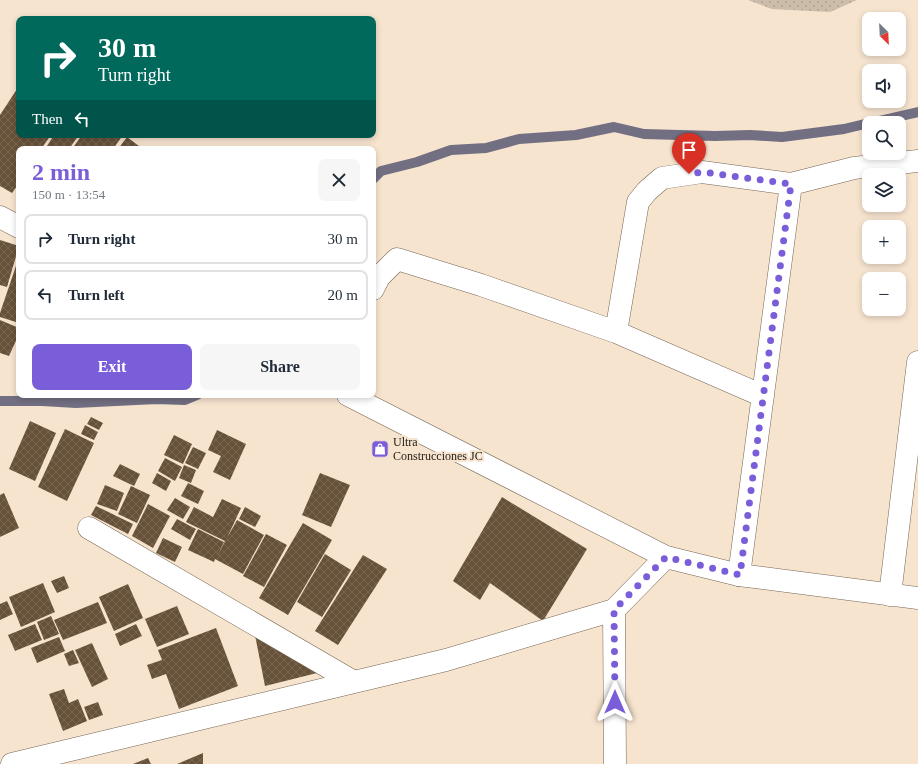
<!DOCTYPE html>
<html lang="en">
<head>
<meta charset="utf-8">
<style>
	:root { --surface:#fff; --page:#f6f6f7; --text:#1f2937; --muted:#747a83; --line:#e0e1e3; --accent:#7a5dd8 }
	body { margin:0; font-family:Georgia,serif; background:var(--page); color:var(--text); height:100vh; display:flex; flex-direction:column; font-size:15px; white-space:nowrap }
	* { box-sizing:border-box; margin:0 }
	p { font-size:13px; color:var(--muted) }
	.icon { flex:none; width:22px; height:22px; fill:none; stroke:currentColor; stroke-width:2; stroke-linecap:round; stroke-linejoin:round }
	.map { position:relative; flex:1; overflow:hidden }
	.sheet { position:absolute; left:16px; top:146px; width:360px; height:252px; display:flex; flex-direction:column; background:var(--surface); border-radius:8px; box-shadow:0 2px 6px #0003 }
	.sheet>* { flex:none }
	.banner { position:absolute; left:16px; top:16px; width:360px; height:122px; border-radius:8px; box-shadow:0 2px 6px #0003; background:#00695c; color:#fff; overflow:hidden }
	.needle { width:26px; rotate:156deg }
	.tools { position:absolute; left:862px; top:12px; display:grid; gap:8px }
	.tools a { display:grid; place-items:center; width:44px; height:44px; border-radius:8px; background:var(--surface); box-shadow:0 2px 6px #0003; font-size:20px }
	.pin { position:absolute; display:grid; place-items:center; width:34px; height:34px; color:#fff; margin:-41px -17px; border-radius:50% 50% 50% 0; rotate:-45deg; box-shadow:0 0 4px #0007 }
	.pin .icon { rotate:45deg }
	.me { position:absolute; width:44px; margin:-22px; rotate:0deg; stroke-linejoin:round; filter:drop-shadow(0 0 3px #0008) }
	.turn { display:flex; align-items:center; gap:14px; height:84px; padding:0 16px; font-size:18px }
	.turn .icon { width:52px; height:52px; stroke-width:2.5 }
	.turn b { display:block; font-size:28px; line-height:34px }
	.then { display:flex; align-items:center; height:38px; padding:0 16px; background:#0003; gap:8px; font-size:15px }
	.round { display:grid; place-items:center; flex:none; width:42px; height:42px; border-radius:8px; background:var(--page) }
	.summary { display:flex; align-items:center; justify-content:space-between; height:68px; padding:0 16px }
	h1 { font-size:24px; font-weight:800; line-height:30px; color:var(--accent) }
	.cta { display:flex; gap:8px; margin-top:auto; padding:8px 16px }
	.cta a { flex:1; height:46px; border-radius:8px; background:var(--accent); color:#fff; font-size:16px; font-weight:800; line-height:46px; text-align:center }
	.cta a+a { background:var(--page); color:var(--text) }
	ul { padding:0; list-style:none }
	li { display:flex; align-items:center; gap:12px; height:50px; margin:0 8px 6px; padding:0 8px; border:2px solid var(--line); border-radius:8px }
	li div { flex:1 }
	li b { display:block; font-size:15px }
	li em { font-style:normal }
	.map>svg:first-child { display:block }
</style>
</head>
<body>
<div class="map">
<svg width="918" height="764" viewBox="0 0 918 764">
	<defs>
		<pattern id="grass-dots" width="8" height="8" patternUnits="userSpaceOnUse"><rect width="8" height="8" fill="#ccbcaa"/><path d="M2 2h.1M6 6h.1" fill="none" stroke="#afa191" stroke-width="1.8" stroke-linecap="round"/></pattern>
		<pattern id="building-cross-hatch" width="8" height="8" patternUnits="userSpaceOnUse"><rect width="8" height="8" fill="#675239"/><path d="M0 0l8 8M0 8l8-8" fill="none" stroke="#786752"/></pattern>
	</defs>
	<rect width="100%" height="100%" fill="#f7e4cf"/>
	<path fill="url(#grass-dots)" d="M 748,0 L 857,0 L 830,12 L 772,9 Z"/>
	<g fill="none" stroke-linecap="round" stroke-linejoin="round">
		<path stroke="#736f83" stroke-width="10" d="M 870,123 L 918,112
			M 373,179 L 381,171 L 417,162 L 451,150 L 486,148 L 519,139 L 576,135 L 614,127 L 644,134 L 715,136 L 750,135 L 782,137 L 844,129 L 869,123
			M 0,401 L 42,401 L 76,403 L 156,399 L 185,400 L 197,395"/>
	</g>
	<path fill="url(#building-cross-hatch)" d="M 19,86 L 19,135 L 51,135 L 41,149 L 19,149 L 19,183 L 12,193 L 0,186 L 0,115 Z
		M 54,135 L 79,135 L 69,149 L 45,149 Z
		M 82,135 L 123,135 L 113,149 L 72,149 Z
		M 127,137 L 143,149 L 118,149 Z
		M 0,240 L 19,246 L 7,287 L 0,285 Z
		M 19,257 L 19,323 L 0,317 L 0,313 Z
		M 0,320 L 19,328 L 19,334 L 9,356 L 0,353 Z
		M 91,417 L 103,423 L 99,430 L 87,424 Z
		M 30,421 L 56,433 L 35,481 L 9,469 Z
		M 85,425 L 98,432 L 94,440 L 81,434 Z
		M 65,429 L 94,443 L 67,501 L 38,487 Z
		M 217,430 L 246,444 L 230,480 L 213,472 L 221,456 L 208,450 Z
		M 174,435 L 192,444 L 183,464 L 164,455 Z
		M 193,447 L 206,453 L 198,469 L 185,463 Z
		M 165,458 L 182,467 L 175,481 L 158,471 Z
		M 120,464 L 140,474 L 134,486 L 113,476 Z
		M 184,465 L 196,470 L 191,483 L 179,478 Z
		M 157,473 L 171,481 L 166,491 L 152,483 Z
		M 320,473 L 350,485 L 331,527 L 302,515 Z
		M 188,483 L 204,491 L 198,504 L 181,496 Z
		M 105,485 L 124,493 L 117,511 L 97,504 Z
		M 131,486 L 150,495 L 137,523 L 118,514 Z
		M 4,493 L 19,528 L 0,537 L 0,495 Z
		M 502,497 L 587,549 L 543,621 L 490,583 L 480,600 L 453,581 Z
		M 175,498 L 190,507 L 183,519 L 167,510 Z
		M 222,499 L 241,508 L 227,538 L 237,520 L 264,535 L 243,574 L 215,559 L 214,562 L 188,550 L 198,529 L 224,542 L 217,557 L 225,541 L 186,522 L 194,507 L 213,517 Z
		M 148,504 L 170,516 L 153,548 L 132,536 Z
		M 96,506 L 133,524 L 128,534 L 91,515 Z
		M 245,507 L 261,516 L 255,527 L 239,519 Z
		M 177,519 L 196,529 L 190,540 L 171,529 Z
		M 303,523 L 332,540 L 288,615 L 259,598 Z
		M 266,534 L 287,545 L 264,587 L 243,576 Z
		M 163,538 L 182,547 L 175,562 L 156,553 Z
		M 325,554 L 351,570 L 322,617 L 297,602 Z
		M 363,555 L 387,569 L 338,645 L 315,631 Z
		M 64,576 L 69,588 L 57,593 L 51,581 Z
		M 43,583 L 55,612 L 21,627 L 9,597 Z
		M 128,584 L 143,618 L 114,631 L 99,597 Z
		M 7,601 L 13,614 L 0,620 L 0,604 Z
		M 98,602 L 107,623 L 63,640 L 54,620 Z
		M 177,606 L 189,634 L 157,647 L 145,619 Z
		M 51,616 L 59,634 L 44,640 L 37,622 Z
		M 35,624 L 42,640 L 15,651 L 8,635 Z
		M 136,624 L 142,636 L 120,646 L 115,634 Z
		M 216,628 L 238,686 L 179,709 L 166,674 L 152,679 L 147,665 L 162,660 L 158,650 Z
		M 255,635 L 321,672 L 265,686 Z
		M 59,637 L 65,651 L 37,663 L 31,648 Z
		M 92,643 L 108,679 L 92,687 L 75,650 Z
		M 73,650 L 79,663 L 69,666 L 64,654 Z
		M 64,689 L 69,703 L 78,699 L 87,721 L 63,731 L 49,694 Z
		M 98,702 L 103,715 L 89,720 L 84,707 Z
		M 203,753 L 203,764 L 177,764 Z
		M 148,758 L 151,764 L 133,764 Z"/>
	<g fill="none" stroke-linecap="round" stroke-linejoin="round">
		<defs>
			<path id="minor" d="M 373,289 L 379,277 L 397,259 L 481,285 L 616,332 L 763,396
				M 616,332 L 638,202 L 647,191 L 662,178 L 702,172 L 791,184 L 854,168 L 918,161
				M 89,528 L 354,682
				M 739,575 L 791,184
				M 890,595 L 918,362
				M 614,610 L 615,764
				M 12,764 L 446,660 L 614,610 L 666,557"/>
			<path id="major" d="M 0,217 L 19,227
				M 348,395 L 666,557 L 739,575 L 918,598"/>
		</defs>
		<use href="#minor" stroke="#766653" stroke-width="23"/>
		<use href="#major" stroke="#766653" stroke-width="23"/>
		<use href="#minor" stroke="#fff" stroke-width="22"/>
		<use href="#major" stroke="#fff" stroke-width="22"/>
	</g>
	<g fill="none" stroke-linecap="round" stroke-linejoin="round">
		<path stroke="#7a5dd8" stroke-width="7" stroke-dasharray="0 12.6" d="M 615,702 L 614,610 L 666,557 L 740,575 L 791,184 L 702,172 L 689,174"/>
	</g>
	<defs>
		<symbol id="shop-square" viewBox="-11 -11 22 22"><rect x="-9" y="-9" width="18" height="18" rx="4" fill="#7a5dd8" stroke="#f7e4cf"/><path d="M-5-2.5h2.3a2.7 3.5 0 0 1 5.4 0H5L5.5 6h-11ZM-1.5-2.5h3a1.5 2.3 0 0 0-3 0Z" fill="#fff"/></symbol>
	</defs>
	<g fill-rule="evenodd">
		<use href="#shop-square" x="370" y="439" width="20" height="20"/>
	</g>
	<g text-anchor="middle" dominant-baseline="central" stroke-width="4" stroke-linejoin="round" paint-order="stroke">
		<g font-size="12" fill="#221c14" stroke="#f7e4cf" text-anchor="start">
			<text x="393" y="442">Ultra<tspan x="393" dy="14">Construcciones JC</tspan></text>
		</g>
	</g>
</svg>
<div class="tools">
<a><svg class="needle" viewBox="-14 -14 28 28"><path d="M0-13l5 13h-10z" fill="#e53935"/><path d="M0 13l5-13h-10z" fill="#747a83"/></svg></a>
<a><svg class="icon" aria-label="sound" viewBox="0 0 24 24"><path d="M4 9h4l5-4v14l-5-4H4zM17 9q2 3 0 6"/></svg></a>
<a><svg class="icon" aria-label="search" viewBox="0 0 24 24"><circle cx="10" cy="10" r="6"/><path d="M15 15l6 6"/></svg></a>
<a><svg class="icon" aria-label="layers" viewBox="0 0 24 24"><path d="M12 4l9 5-9 5-9-5zM3 14l9 5 9-5"/></svg></a>
<a>+</a>
<a>−</a>
</div>
<div class="pin" style="left:689px;top:174px;background:#d93025"><svg class="icon" aria-label="arrive" viewBox="0 0 24 24"><path d="M6 21V4h12l-3 4 3 4H6"/></svg></div>
<svg class="me" style="left:615px;top:702px" viewBox="-20 -20 40 40"><path d="M0-17L14 15 0 8-14 15z" fill="#7a5dd8" stroke="#fff" stroke-width="4"/></svg>
<div class="banner">
<div class="turn"><svg class="icon" aria-label="right" viewBox="0 0 24 24"><path d="M7 20v-9h11M14 6l5 5-5 5"/></svg><div><b>30 m</b>Turn right</div></div>
<div class="then">Then<svg class="icon" aria-label="left" viewBox="0 0 24 24"><path d="M17 20v-9H6M10 6l-5 5 5 5"/></svg></div>
</div>
<section class="sheet">
<div class="summary"><div><h1>2 min</h1><p>150 m · 13:54</p></div><a class="round"><svg class="icon" aria-label="close" viewBox="0 0 24 24"><path d="M6 6l12 12M18 6L6 18"/></svg></a></div>
<ul>
<li><svg class="icon" aria-label="right" viewBox="0 0 24 24"><path d="M7 20v-9h11M14 6l5 5-5 5"/></svg><div><b>Turn right</b></div><em>30 m</em></li>
<li><svg class="icon" aria-label="left" viewBox="0 0 24 24"><path d="M17 20v-9H6M10 6l-5 5 5 5"/></svg><div><b>Turn left</b></div><em>20 m</em></li>
</ul>
<div class="cta"><a>Exit</a><a>Share</a></div>
</section>
</div>
</body>
</html>
